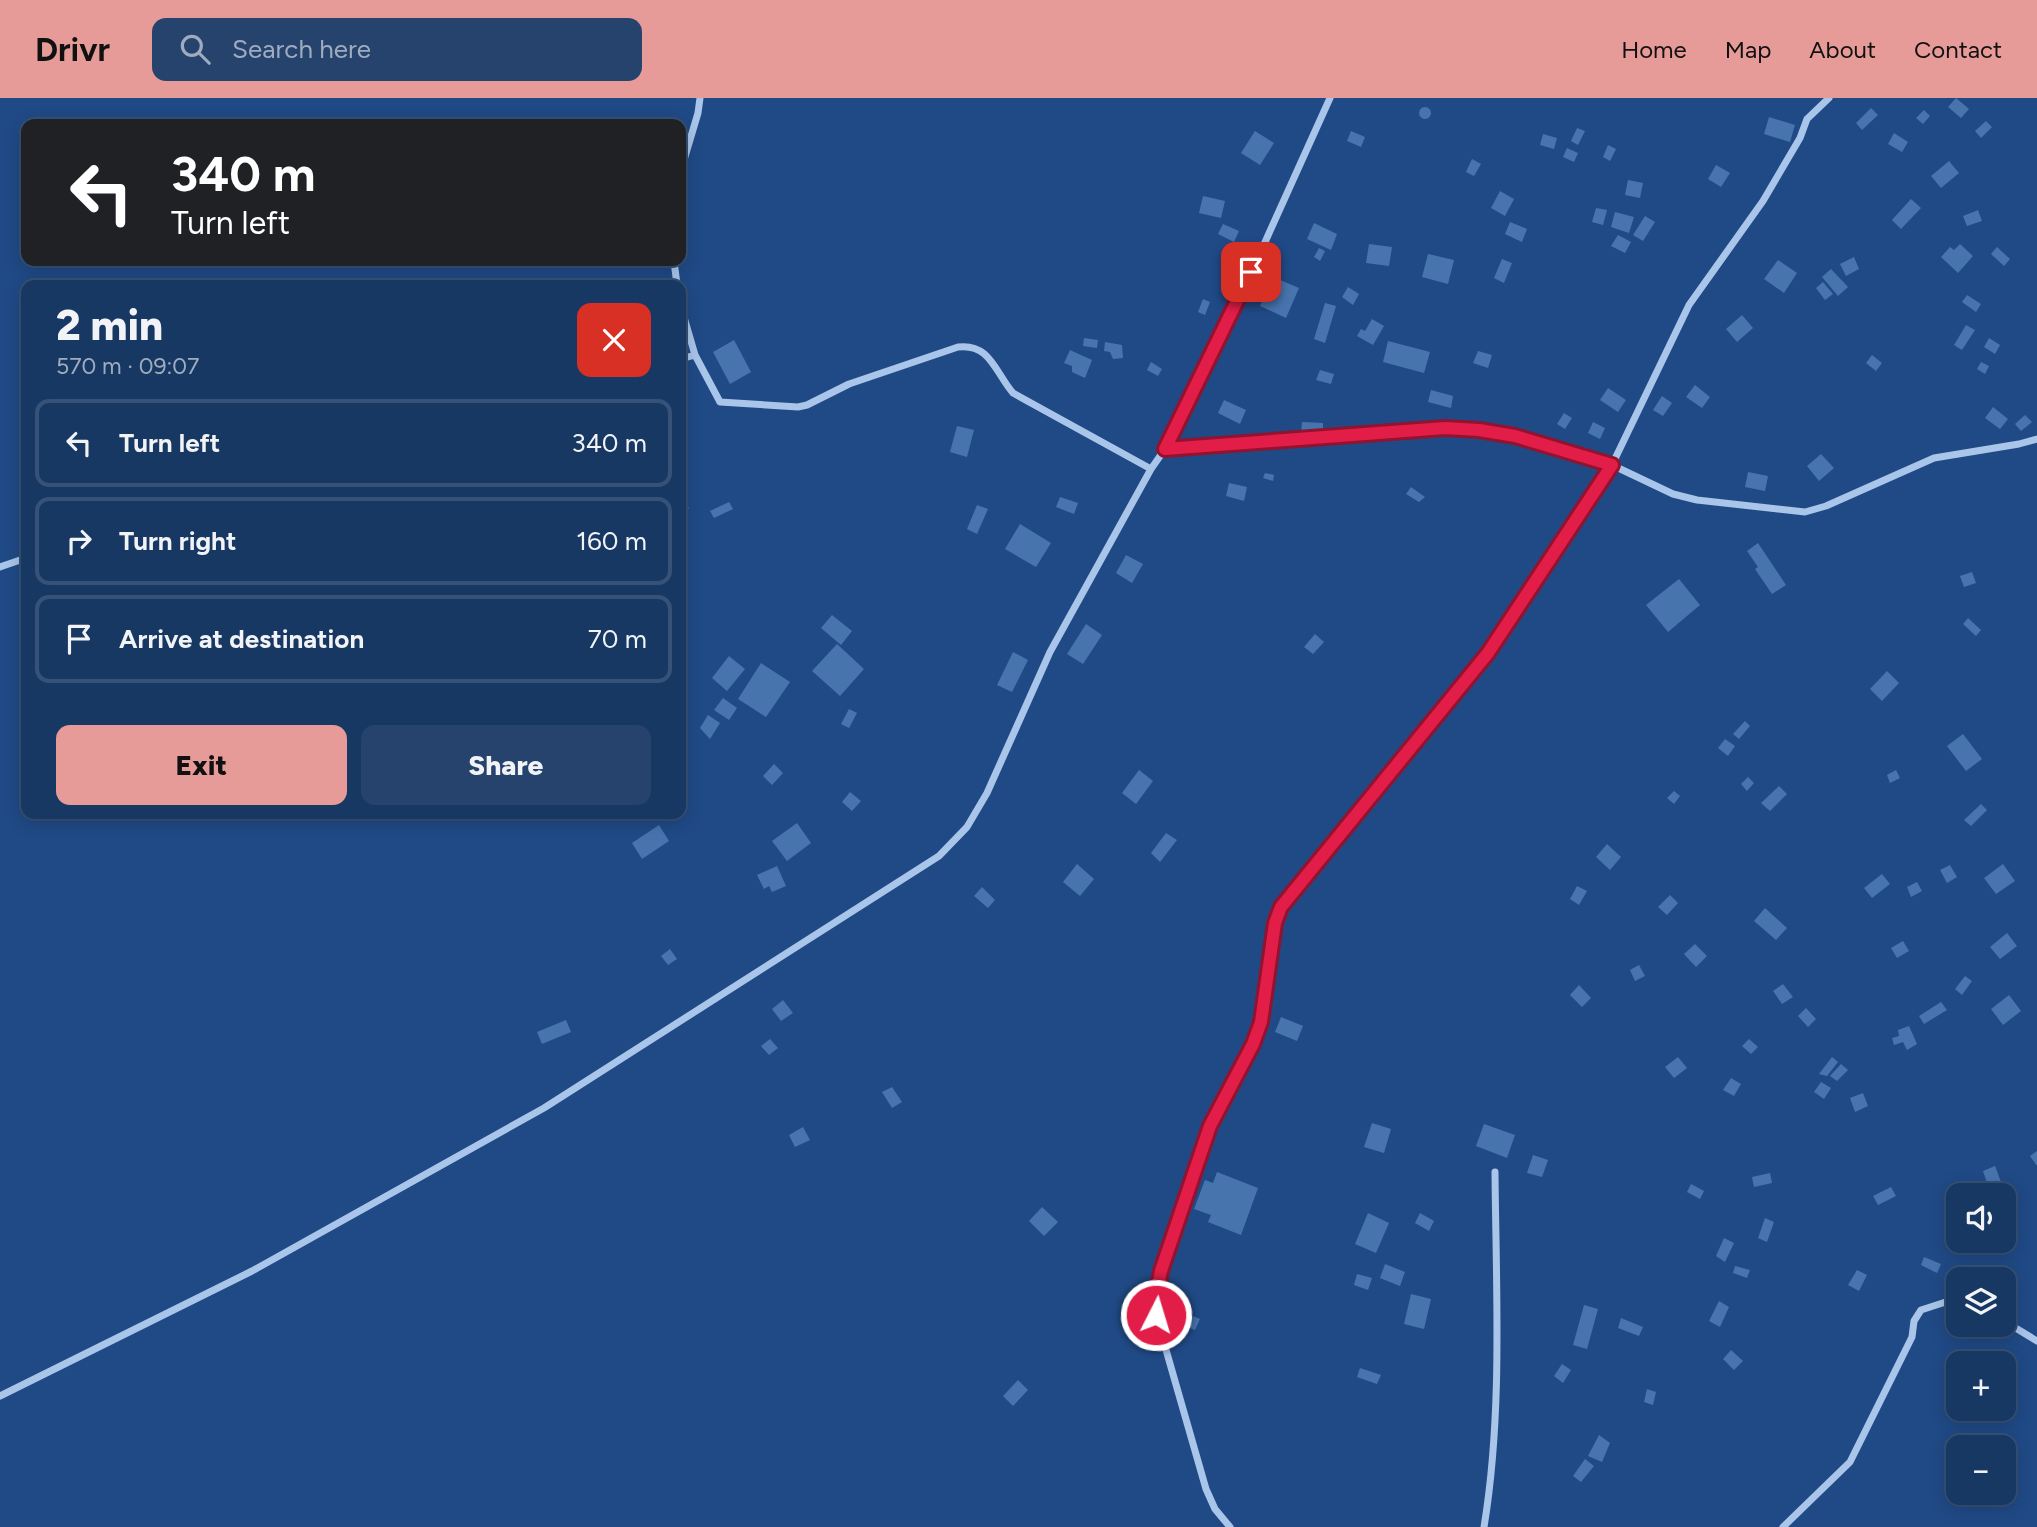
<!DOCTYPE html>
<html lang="en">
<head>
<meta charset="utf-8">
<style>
	:root { --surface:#183864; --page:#25436d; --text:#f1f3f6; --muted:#9facbf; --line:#365278; --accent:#e69b98 }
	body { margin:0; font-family:Figtree,sans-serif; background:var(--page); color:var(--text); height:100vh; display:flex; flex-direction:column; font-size:26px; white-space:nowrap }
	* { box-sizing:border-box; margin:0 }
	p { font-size:23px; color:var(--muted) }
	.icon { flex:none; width:38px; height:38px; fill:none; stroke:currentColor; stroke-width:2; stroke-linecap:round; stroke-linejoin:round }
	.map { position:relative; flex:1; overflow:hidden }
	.drawer { position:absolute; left:21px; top:182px; width:665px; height:539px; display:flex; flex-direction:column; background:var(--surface); border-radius:14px; box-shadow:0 4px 18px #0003,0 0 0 2px var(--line) }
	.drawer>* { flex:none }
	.hud { position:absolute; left:21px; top:21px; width:665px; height:147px; border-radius:14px; box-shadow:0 4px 18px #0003,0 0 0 2px var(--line); background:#202124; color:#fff; overflow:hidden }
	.buttons { position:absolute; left:1946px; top:1085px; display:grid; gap:14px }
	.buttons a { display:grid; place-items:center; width:70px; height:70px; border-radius:14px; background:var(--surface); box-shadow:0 4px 18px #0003,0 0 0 2px var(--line); font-size:35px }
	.pin { position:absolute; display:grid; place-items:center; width:60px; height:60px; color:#fff; margin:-30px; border-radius:14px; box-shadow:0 4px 10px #0006 }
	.me { position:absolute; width:77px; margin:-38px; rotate:5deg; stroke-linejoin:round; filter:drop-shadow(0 0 5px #0008) }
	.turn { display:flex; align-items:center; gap:24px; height:147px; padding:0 35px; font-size:32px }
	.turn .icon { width:91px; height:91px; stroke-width:2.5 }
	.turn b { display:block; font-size:49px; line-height:60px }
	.round { display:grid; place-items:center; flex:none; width:74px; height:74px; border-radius:14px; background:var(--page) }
	.summary { display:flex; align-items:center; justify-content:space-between; height:119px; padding:0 35px }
	h1 { font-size:42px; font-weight:800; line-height:52px }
	.button { display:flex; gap:14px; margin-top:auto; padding:14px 35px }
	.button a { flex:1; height:80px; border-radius:14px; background:var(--accent); color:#111; font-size:28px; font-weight:800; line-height:80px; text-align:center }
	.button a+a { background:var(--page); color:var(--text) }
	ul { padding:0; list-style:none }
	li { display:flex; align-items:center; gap:21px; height:88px; margin:0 14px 10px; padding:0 21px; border:4px solid var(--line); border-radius:14px }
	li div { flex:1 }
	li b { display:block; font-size:26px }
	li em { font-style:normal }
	header { display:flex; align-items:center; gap:42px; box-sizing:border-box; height:98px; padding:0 35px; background:var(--accent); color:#111 }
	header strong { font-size:33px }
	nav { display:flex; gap:38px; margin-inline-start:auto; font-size:24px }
	.search { width:490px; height:63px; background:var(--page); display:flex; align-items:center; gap:18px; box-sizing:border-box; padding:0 24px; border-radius:14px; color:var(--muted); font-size:26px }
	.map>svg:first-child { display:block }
</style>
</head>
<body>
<header>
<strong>Drivr</strong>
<div class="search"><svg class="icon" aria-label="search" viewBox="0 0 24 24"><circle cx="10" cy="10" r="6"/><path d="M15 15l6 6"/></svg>Search here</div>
<nav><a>Home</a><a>Map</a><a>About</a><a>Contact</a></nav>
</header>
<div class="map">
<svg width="2037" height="1429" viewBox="0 0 2037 1429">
	<rect width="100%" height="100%" fill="#204a86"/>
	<path fill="#4874ae" d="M 1956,0 L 1969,11 L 1961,20 L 1948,9 Z
		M1419 15a6 6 0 1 1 12 0a6 6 0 1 1-12 0Z
		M 1871,10 L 1878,17 L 1862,32 L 1856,25 Z
		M 1924,12 L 1930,18 L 1923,26 L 1916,20 Z
		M 1769,19 L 1795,27 L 1790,44 L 1764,36 Z
		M 1986,23 L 1992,29 L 1981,40 L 1975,33 Z
		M 1577,30 L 1585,33 L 1578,47 L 1571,43 Z
		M 1255,33 L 1274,45 L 1260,67 L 1241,55 Z
		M 1351,33 L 1365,39 L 1361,49 L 1347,43 Z
		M 1894,35 L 1908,44 L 1902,54 L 1888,46 Z
		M 1543,36 L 1557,40 L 1554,51 L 1540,47 Z
		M 1608,47 L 1616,51 L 1610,63 L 1603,59 Z
		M 1567,50 L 1578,55 L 1574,64 L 1563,59 Z
		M 1472,61 L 1481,66 L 1474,78 L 1466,74 Z
		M 1949,63 L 1959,75 L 1941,90 L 1931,78 Z
		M 1716,67 L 1730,75 L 1721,89 L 1708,81 Z
		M 1628,82 L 1643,85 L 1640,100 L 1625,97 Z
		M 1500,93 L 1514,101 L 1505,118 L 1491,110 Z
		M 1203,98 L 1225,103 L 1221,120 L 1199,115 Z
		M 1911,101 L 1921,110 L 1901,131 L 1892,122 Z
		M 1596,110 L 1607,112 L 1603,127 L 1592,124 Z
		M 1978,112 L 1982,123 L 1967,128 L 1963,118 Z
		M 1615,114 L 1634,119 L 1629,135 L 1611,129 Z
		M 1645,118 L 1655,124 L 1643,143 L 1633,137 Z
		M 1510,124 L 1527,131 L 1522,144 L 1505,136 Z
		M 1314,125 L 1337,136 L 1331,152 L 1307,141 Z
		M 1223,126 L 1239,133 L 1234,144 L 1218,136 Z
		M 1618,137 L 1631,144 L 1625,155 L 1611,148 Z
		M 1369,146 L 1392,149 L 1389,168 L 1366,165 Z
		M 1960,146 L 1973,158 L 1958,175 L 1941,159 L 1950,149 L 1954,152 Z
		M 1997,149 L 2010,161 L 2004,168 L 1991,156 Z
		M 1319,150 L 1325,153 L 1320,163 L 1314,159 Z
		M 1428,156 L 1454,162 L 1448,186 L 1422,179 Z
		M 1854,159 L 1859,171 L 1846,178 L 1840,166 Z
		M 1502,161 L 1512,165 L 1504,185 L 1494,180 Z
		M 1778,162 L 1797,175 L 1784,195 L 1764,181 Z
		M 1831,171 L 1848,189 L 1838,198 L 1822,179 Z
		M 1273,179 L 1299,190 L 1286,220 L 1260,208 Z
		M 1823,184 L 1833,196 L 1825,202 L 1816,190 Z
		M 1348,189 L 1359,196 L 1353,207 L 1342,199 Z
		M 1967,197 L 1981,206 L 1976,214 L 1962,204 Z
		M 1203,201 L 1210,204 L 1205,217 L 1198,214 Z
		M 1325,205 L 1336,208 L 1325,245 L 1314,241 Z
		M 1742,217 L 1753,230 L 1737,244 L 1726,231 Z
		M 1372,221 L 1384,228 L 1373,247 L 1357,238 L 1361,231 L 1365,233 Z
		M 1966,227 L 1975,232 L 1962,252 L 1954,247 Z
		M 1084,240 L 1098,242 L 1097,250 L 1083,248 Z
		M 1989,240 L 2000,247 L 1995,256 L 1984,249 Z
		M 734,242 L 751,274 L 730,286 L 713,254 Z
		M 1388,243 L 1430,254 L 1424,275 L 1383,264 Z
		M 1105,244 L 1122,247 L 1123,260 L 1113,261 L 1110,254 L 1104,253 Z
		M 1070,252 L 1092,262 L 1085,280 L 1072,274 L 1072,268 L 1064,265 Z
		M 1478,253 L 1492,257 L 1488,270 L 1473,265 Z
		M 1872,257 L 1882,265 L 1876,273 L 1866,265 Z
		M 1151,264 L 1162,271 L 1158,278 L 1147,272 Z
		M 1981,264 L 1989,268 L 1985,276 L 1977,271 Z
		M 1320,272 L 1334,276 L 1331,286 L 1316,282 Z
		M 1695,287 L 1710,299 L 1702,310 L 1686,299 Z
		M 1608,290 L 1626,302 L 1618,314 L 1600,302 Z
		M 1431,292 L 1453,298 L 1451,310 L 1428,304 Z
		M 1662,298 L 1672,305 L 1663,318 L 1653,312 Z
		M 1224,302 L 1246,312 L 1240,326 L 1218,315 Z
		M 1993,309 L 2008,321 L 2000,331 L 1985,320 Z
		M 1564,315 L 1572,320 L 1565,331 L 1557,326 Z
		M 2025,317 L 2032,324 L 2021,333 L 2015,326 Z
		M 1302,324 L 1323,325 L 1323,337 L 1301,336 Z
		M 1593,324 L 1605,330 L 1600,341 L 1588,335 Z
		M 957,328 L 974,332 L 967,359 L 950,354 Z
		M 1821,356 L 1834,370 L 1819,383 L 1807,368 Z
		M 1748,374 L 1768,378 L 1765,393 L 1745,389 Z
		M 1265,375 L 1274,377 L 1273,383 L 1263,380 Z
		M 1229,385 L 1247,389 L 1244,403 L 1226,398 Z
		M 1411,389 L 1425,399 L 1419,404 L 1406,396 Z
		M 681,399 L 689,410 L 681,416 Z
		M 1060,399 L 1078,405 L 1074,416 L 1056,409 Z
		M 729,404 L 733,411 L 714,420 L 710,413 Z
		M 977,407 L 988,411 L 977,436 L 967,431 Z
		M 1020,426 L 1051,445 L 1036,469 L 1005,451 Z
		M 1758,445 L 1786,487 L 1772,496 L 1755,471 L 1758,469 L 1747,453 Z
		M 1126,457 L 1143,466 L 1132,485 L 1116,475 Z
		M 1972,474 L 1976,485 L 1964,489 L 1960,478 Z
		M 1679,481 L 1700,507 L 1668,534 L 1646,507 Z
		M 832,517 L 852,533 L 841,547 L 821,530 Z
		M 1968,520 L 1981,532 L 1976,538 L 1963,526 Z
		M 1086,526 L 1102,537 L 1083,566 L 1067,556 Z
		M 1315,536 L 1324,544 L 1313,556 L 1304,549 Z
		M 837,546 L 864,571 L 840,598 L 812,573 Z
		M 1013,554 L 1028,562 L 1012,594 L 997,587 Z
		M 729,558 L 745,571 L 727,593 L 712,580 Z
		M 761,565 L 790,584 L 766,619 L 738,601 Z
		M 1887,573 L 1899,585 L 1882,603 L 1870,591 Z
		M 723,600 L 737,610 L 729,622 L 714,612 Z
		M 849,611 L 857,615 L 849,630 L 841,626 Z
		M 708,617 L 720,625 L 710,641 L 700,630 Z
		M 1745,623 L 1750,628 L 1739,641 L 1733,636 Z
		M 1963,636 L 1982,661 L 1966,673 L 1947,648 Z
		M 1725,641 L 1735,648 L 1728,658 L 1718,650 Z
		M 774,666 L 783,675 L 772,687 L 763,678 Z
		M 1139,672 L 1153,683 L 1136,706 L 1122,695 Z
		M 1896,672 L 1900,680 L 1890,685 L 1887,677 Z
		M 1748,679 L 1754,685 L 1747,693 L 1741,686 Z
		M 1779,688 L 1787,696 L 1770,713 L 1761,705 Z
		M 1674,693 L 1680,698 L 1674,706 L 1667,700 Z
		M 850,694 L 861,703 L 852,713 L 842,704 Z
		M 1981,706 L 1987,712 L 1971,728 L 1964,722 Z
		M 797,725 L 811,745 L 787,763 L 772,743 Z
		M 659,727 L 669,743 L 642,761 L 632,745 Z
		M 1166,735 L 1177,742 L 1160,764 L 1151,755 Z
		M 1607,746 L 1621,759 L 1610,772 L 1596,759 Z
		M 1077,766 L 1094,781 L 1080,798 L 1063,784 Z
		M 2003,766 L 2015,783 L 1996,796 L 1984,780 Z
		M 1950,767 L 1957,779 L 1947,785 L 1940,772 Z
		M 777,768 L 786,788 L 772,794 L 769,788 L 764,791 L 757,777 Z
		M 1882,776 L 1890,786 L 1872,800 L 1864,790 Z
		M 1917,784 L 1922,793 L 1911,799 L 1907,789 Z
		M 1577,788 L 1587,793 L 1579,807 L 1570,801 Z
		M 982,789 L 995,802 L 988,810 L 974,798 Z
		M 1670,797 L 1678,805 L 1667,817 L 1658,809 Z
		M 1765,810 L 1787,830 L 1776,842 L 1754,823 Z
		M 2007,835 L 2017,848 L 2000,861 L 1990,849 Z
		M 1903,843 L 1909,853 L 1897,860 L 1891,850 Z
		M 1695,846 L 1707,858 L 1696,869 L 1684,856 Z
		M 670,851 L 677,861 L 668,867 L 661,858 Z
		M 1639,867 L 1645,878 L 1635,883 L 1630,872 Z
		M 1965,878 L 1972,883 L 1962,897 L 1955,891 Z
		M 1783,886 L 1793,899 L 1782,906 L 1773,893 Z
		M 1579,887 L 1591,900 L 1582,909 L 1570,897 Z
		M 2009,897 L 2021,913 L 2003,927 L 1991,911 Z
		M 783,902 L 793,915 L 781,923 L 772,911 Z
		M 1941,904 L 1947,912 L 1924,926 L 1919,918 Z
		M 1806,910 L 1816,921 L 1808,929 L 1798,918 Z
		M 1281,919 L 1303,928 L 1297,943 L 1275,934 Z
		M 566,922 L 571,934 L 542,946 L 537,934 Z
		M 1909,928 L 1917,946 L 1907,952 L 1903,944 L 1894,947 L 1892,940 L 1899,938 L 1898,932 Z
		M 770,941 L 778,950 L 769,957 L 761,948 Z
		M 1749,941 L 1758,949 L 1751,956 L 1742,948 Z
		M 1678,959 L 1687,970 L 1674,980 L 1665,969 Z
		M 1832,959 L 1838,964 L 1827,978 L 1819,976 Z
		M 1841,966 L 1848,972 L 1837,983 L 1830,978 Z
		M 1731,980 L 1741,986 L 1734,998 L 1723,992 Z
		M 1821,984 L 1831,990 L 1824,1001 L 1814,994 Z
		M 892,989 L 902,1004 L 892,1010 L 882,994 Z
		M 1863,995 L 1868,1008 L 1855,1014 L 1850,1000 Z
		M 1372,1025 L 1391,1031 L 1384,1055 L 1364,1049 Z
		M 1484,1026 L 1515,1037 L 1507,1060 L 1476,1048 Z
		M 803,1029 L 810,1042 L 795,1049 L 789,1037 Z
		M 2037,1053 L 2037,1068 L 2030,1058 Z
		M 1533,1057 L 1548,1062 L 1542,1079 L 1527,1075 Z
		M 1995,1068 L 2004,1092 L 1991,1097 L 1983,1073 Z
		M 1217,1074 L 1258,1090 L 1241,1137 L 1208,1124 L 1211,1117 L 1194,1111 L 1205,1082 L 1213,1085 Z
		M 1770,1075 L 1772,1085 L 1754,1089 L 1752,1079 Z
		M 1691,1086 L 1704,1093 L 1700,1101 L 1687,1094 Z
		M 1891,1089 L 1896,1098 L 1878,1107 L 1873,1098 Z
		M 1042,1109 L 1058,1124 L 1044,1138 L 1029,1123 Z
		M 1368,1115 L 1389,1125 L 1376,1155 L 1355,1146 Z
		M 1420,1115 L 1434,1123 L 1429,1133 L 1415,1125 Z
		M 1765,1120 L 1774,1124 L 1767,1144 L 1758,1140 Z
		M 1724,1140 L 1734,1145 L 1725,1164 L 1716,1158 Z
		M 1924,1159 L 1941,1166 L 1937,1175 L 1921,1167 Z
		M 1385,1166 L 1405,1174 L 1400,1188 L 1380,1180 Z
		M 1735,1168 L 1750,1172 L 1747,1180 L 1733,1175 Z
		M 1857,1172 L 1867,1177 L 1859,1193 L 1848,1187 Z
		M 1357,1176 L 1372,1180 L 1368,1192 L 1354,1187 Z
		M 1411,1196 L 1431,1201 L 1424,1231 L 1404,1226 Z
		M 1719,1203 L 1729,1209 L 1720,1229 L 1709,1223 Z
		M 1584,1207 L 1598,1211 L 1587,1251 L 1573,1247 Z
		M 1176,1211 L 1200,1221 L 1195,1232 L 1171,1223 Z
		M 1621,1220 L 1643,1229 L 1639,1238 L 1618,1230 Z
		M 1731,1252 L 1743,1263 L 1734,1272 L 1723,1261 Z
		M 1562,1266 L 1571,1272 L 1563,1285 L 1554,1278 Z
		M 1360,1270 L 1381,1277 L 1377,1286 L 1357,1279 Z
		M 1018,1282 L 1028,1292 L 1013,1308 L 1003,1298 Z
		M 1647,1291 L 1656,1294 L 1653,1307 L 1644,1304 Z
		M 1599,1337 L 1610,1345 L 1602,1364 L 1588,1358 Z
		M 1585,1361 L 1594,1368 L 1581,1384 L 1573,1378 Z"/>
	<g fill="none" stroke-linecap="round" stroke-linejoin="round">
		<path stroke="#a9c5ea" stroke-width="7" d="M 681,72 L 698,15 L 700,0
			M 674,163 L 677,187
			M 681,209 L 695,257 L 720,304 L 798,309 L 807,307 L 849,286 L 958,249 C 990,245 995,274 1013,295 L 1151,371
			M 681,261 L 695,257
			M 1165,351 L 1445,330 L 1479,332 L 1515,338 L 1612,367 L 1673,396 L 1697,402 L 1805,414 L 1826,408 L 1934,360 L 2019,346 L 2037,341
			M 0,469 L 26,460
			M 2004,1223 L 2037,1243
			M 0,1298 L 252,1173 L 544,1010 L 939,758 L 967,729 L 987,695 L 1050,554 L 1151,371 L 1165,351 L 1229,224 L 1330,0
			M 1230,1429 L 1215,1411 L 1206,1391 L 1156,1217 L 1157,1194 L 1162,1173 L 1210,1028 L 1253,946 L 1261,924 L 1275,825 L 1281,809 L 1488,555 L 1612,367 L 1689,207 L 1763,103 L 1800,40 L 1807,21 L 1829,0
			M 1484,1429 C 1503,1314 1496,1190 1495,1074
			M 1783,1429 L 1850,1364 L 1912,1239 L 1914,1223 L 1921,1212 L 1958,1200"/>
	</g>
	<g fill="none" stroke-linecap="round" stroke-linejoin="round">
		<defs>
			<path id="route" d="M 1156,1217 L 1157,1194 L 1161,1173 L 1210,1028 L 1253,946 L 1261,924 L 1275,825 L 1281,809 L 1488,555 L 1612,367 L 1515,338 L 1479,332 L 1445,330 L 1165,351 L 1251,174"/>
		</defs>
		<use href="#route" stroke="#92132f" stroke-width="18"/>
		<use href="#route" stroke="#e11d48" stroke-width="12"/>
	</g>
</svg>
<div class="buttons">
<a><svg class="icon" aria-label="sound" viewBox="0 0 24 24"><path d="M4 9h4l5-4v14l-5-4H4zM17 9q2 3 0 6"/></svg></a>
<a><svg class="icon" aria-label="layers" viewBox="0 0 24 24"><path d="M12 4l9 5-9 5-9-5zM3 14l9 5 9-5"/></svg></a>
<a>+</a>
<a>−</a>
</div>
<div class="pin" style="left:1251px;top:174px;background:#d93025"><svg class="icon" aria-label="arrive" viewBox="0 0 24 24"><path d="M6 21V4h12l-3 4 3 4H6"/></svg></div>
<svg class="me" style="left:1156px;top:1217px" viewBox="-20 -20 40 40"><circle r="17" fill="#e11d48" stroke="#fff" stroke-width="3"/><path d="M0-11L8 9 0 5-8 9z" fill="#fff"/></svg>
<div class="hud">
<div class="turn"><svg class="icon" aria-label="left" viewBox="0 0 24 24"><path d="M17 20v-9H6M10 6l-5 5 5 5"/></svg><div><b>340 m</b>Turn left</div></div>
</div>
<section class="drawer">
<div class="summary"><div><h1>2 min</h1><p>570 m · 09:07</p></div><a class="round" style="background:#d93025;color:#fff"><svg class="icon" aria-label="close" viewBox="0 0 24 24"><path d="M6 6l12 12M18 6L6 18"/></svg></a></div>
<ul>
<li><svg class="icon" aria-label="left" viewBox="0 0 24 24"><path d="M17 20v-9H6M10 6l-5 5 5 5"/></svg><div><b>Turn left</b></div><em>340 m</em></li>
<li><svg class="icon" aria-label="right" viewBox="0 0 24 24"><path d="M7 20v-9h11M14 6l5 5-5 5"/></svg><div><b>Turn right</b></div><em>160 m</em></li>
<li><svg class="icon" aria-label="arrive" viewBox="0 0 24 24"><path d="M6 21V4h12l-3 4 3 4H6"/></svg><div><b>Arrive at destination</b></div><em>70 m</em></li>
</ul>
<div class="button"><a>Exit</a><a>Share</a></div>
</section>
</div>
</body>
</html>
